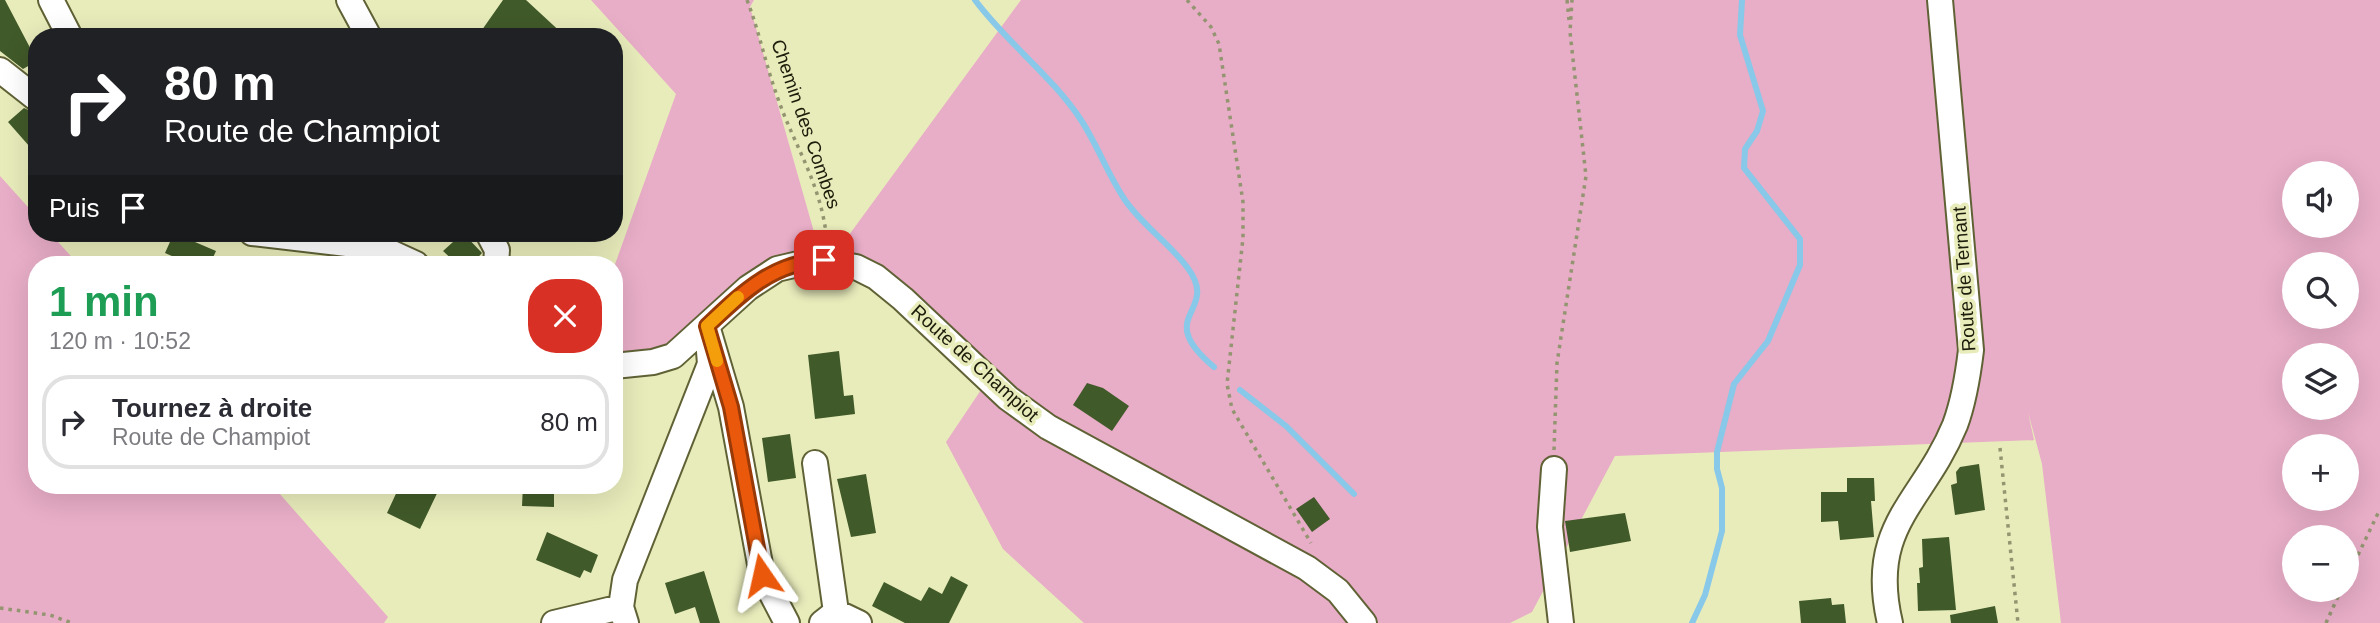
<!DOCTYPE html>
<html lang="fr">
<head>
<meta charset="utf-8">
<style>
	:root { --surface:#fff; --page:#f2f2f3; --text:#2b2b33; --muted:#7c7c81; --line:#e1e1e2 }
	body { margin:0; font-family:Helvetica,sans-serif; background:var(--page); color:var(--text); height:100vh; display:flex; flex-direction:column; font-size:26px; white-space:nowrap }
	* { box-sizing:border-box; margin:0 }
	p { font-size:23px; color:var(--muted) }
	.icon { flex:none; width:38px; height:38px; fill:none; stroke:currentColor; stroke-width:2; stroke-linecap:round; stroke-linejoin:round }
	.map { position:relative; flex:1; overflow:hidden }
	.sheet { position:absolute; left:28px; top:256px; width:595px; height:238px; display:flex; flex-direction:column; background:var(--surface); border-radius:28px; box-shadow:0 7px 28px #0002 }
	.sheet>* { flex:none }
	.guide { position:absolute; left:28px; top:28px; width:595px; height:214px; border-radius:28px; box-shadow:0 7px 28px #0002; background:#202124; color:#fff; overflow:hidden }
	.buttons { position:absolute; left:2282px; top:161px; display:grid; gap:14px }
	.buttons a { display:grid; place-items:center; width:77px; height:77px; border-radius:50%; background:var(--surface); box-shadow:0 7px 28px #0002; font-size:35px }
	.pin { position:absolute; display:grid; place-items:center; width:60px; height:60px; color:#fff; margin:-30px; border-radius:14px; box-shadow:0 4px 10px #0006 }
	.me { position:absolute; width:77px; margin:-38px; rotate:349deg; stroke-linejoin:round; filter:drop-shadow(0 0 5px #0008) }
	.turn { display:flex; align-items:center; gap:24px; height:147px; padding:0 21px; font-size:32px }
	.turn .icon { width:91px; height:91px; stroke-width:2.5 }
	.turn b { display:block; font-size:49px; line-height:60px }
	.then { display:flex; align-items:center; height:66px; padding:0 21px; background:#0003; gap:14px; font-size:26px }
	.round { display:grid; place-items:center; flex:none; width:74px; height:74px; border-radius:28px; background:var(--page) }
	.summary { display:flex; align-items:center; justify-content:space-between; height:119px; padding:0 21px }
	h1 { font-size:42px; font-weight:800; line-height:52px; color:#1e9e55 }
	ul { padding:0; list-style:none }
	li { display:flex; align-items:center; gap:21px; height:94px; margin:0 14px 10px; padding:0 7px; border:4px solid var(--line); border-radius:28px }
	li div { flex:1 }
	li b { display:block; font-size:26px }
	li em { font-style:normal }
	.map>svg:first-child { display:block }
</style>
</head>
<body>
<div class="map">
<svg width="2380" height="623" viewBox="0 0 2380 623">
	<rect width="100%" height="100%" fill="#e8ecbb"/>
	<path fill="#e8adc7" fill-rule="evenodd" d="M 591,0 L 754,0 L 750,7 L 816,239 L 749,277 L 662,356 L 614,357 L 614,267 L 676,94 Z
		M 1021,0 L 2380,0 L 2380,623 L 2061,623 L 2042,464 L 2028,412 L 2034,440 L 1615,456 L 1532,612 L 1510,623 L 1084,623 L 1003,549 L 946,442 L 989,378 L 909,292 L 838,250 ZM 2294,173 L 2347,173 L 2347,226 L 2294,226 ZM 2294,264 L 2347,264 L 2347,317 L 2294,317 ZM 2294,355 L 2347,355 L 2347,408 L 2294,408 ZM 2294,446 L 2347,446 L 2347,499 L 2294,499 ZM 2294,537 L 2347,537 L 2347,590 L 2294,590 Z
		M 0,176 L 37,217 L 37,233 L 50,233 L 78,264 L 37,264 L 37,485 L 272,485 L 388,617 L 384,623 L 0,623 Z"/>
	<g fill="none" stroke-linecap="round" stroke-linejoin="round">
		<path stroke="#88c8e9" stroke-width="6" d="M 975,0 C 1007,43 1052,76 1081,120 C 1098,146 1108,175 1125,200 C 1142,225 1169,243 1187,267 C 1222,313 1151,314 1214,367
			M 1240,390 L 1286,426 L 1354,494
			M 1692,623 L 1705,595 L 1722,531 L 1722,488 L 1717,469 L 1717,452 L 1734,384 L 1768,341 L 1800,265 L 1800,239 L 1744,168 L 1745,149 L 1757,131 L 1763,111 L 1740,35 L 1742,0"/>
	</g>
	<path fill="#415a29" d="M 0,0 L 5,0 L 37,61 L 23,69 L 0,51 Z
		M 503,0 L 526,0 L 566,37 L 477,37 Z
		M 24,108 L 37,114 L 37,155 L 8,122 Z
		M 174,233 L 216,251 L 210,264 L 190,264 L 165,253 Z
		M 463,233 L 482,253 L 472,264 L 457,264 L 443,251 Z
		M 839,351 L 844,396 L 853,395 L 855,414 L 815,419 L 808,355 Z
		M 1087,383 L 1103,388 L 1129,406 L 1112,431 L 1073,405 Z
		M 790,434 L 796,478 L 768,482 L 762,438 Z
		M 1979,464 L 1985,510 L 1955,515 L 1951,485 L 1957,483 L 1956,472 L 1960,467 Z
		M 866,474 L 876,533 L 851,537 L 837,479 Z
		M 1847,478 L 1874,478 L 1875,501 L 1871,501 L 1874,537 L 1840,540 L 1838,521 L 1821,522 L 1821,492 L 1847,492 Z
		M 400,485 L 441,485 L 420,529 L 387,513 Z
		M 523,485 L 554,485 L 554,507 L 522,506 Z
		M 1314,497 L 1330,519 L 1312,532 L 1296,509 Z
		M 1625,513 L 1631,541 L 1570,552 L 1565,521 Z
		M 547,532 L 598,555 L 591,573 L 584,570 L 580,578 L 536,560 Z
		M 1949,537 L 1956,610 L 1918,611 L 1917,583 L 1920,583 L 1919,568 L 1923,567 L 1922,539 Z
		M 704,571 L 720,623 L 700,623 L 695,607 L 675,614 L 665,583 Z
		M 951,576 L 968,585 L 949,623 L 905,623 L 872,606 L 884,582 L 921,601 L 929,587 L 942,594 Z
		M 1831,598 L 1832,605 L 1844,604 L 1846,623 L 1801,623 L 1799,601 Z
		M 1995,606 L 1998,623 L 1951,623 L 1950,615 Z"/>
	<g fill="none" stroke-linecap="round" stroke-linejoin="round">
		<defs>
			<path id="minor" d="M 51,0 L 70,37
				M 349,0 L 369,37
				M 0,70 L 37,99
				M 252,233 L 381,248 L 416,264
				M 488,233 L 497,250 L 496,264
				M 614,366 L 653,362 L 673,356 L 748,288 L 777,269 L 815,260 L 856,267 L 876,277 L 903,299 L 1008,398 L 1048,427 L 1307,568 L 1338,591 L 1364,623
				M 815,463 L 836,612
				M 1554,469 L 1550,527 L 1561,623
				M 554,623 L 621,607
				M 626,623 L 621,607 L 625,580 L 710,364 L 707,326 L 731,407 L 762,575 L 787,623
				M 822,623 L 836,612 L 859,623
				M 1890,623 C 1867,525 1923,503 1955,425 C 1964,401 1968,375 1971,350 L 1940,0"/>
		</defs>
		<use href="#minor" stroke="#606236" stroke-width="28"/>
		<path stroke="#939571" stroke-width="3.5" stroke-dasharray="3.5 5" stroke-linecap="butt" d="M 747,0 C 759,31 765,62 776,93 C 794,147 821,181 827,241
			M 1187,0 L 1211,27 L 1219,44 L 1243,202 L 1243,238 L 1227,384 L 1232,409 L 1311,543
			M 1567,0 L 1569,20
			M 2000,448 L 2018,623
			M 1554,450 L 1557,363 L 1586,176 L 1570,32 L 1572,0
			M 2347,578 L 2380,509
			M 0,608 L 50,615 L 72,623
			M 2326,623 L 2341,590"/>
		<use href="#minor" stroke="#fff" stroke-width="24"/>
	</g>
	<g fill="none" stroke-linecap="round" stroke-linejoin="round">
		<defs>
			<path id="route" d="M 762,575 L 731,407 L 707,326 C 742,293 773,262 824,260"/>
		</defs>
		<use href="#route" stroke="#983908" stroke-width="18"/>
		<use href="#route" stroke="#ea580c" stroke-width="12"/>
		<path stroke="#f59e0b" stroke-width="12" d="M 717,361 L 707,326 L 738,297"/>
	</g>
	<g text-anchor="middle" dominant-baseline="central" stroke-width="7" stroke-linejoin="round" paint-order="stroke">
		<g font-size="19" fill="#1c1d0a" stroke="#e8ecbb">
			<text transform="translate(806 124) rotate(71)">Chemin des Combes</text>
			<text transform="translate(1964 279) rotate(-94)">Route de Ternant</text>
			<text transform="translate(975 363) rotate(42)">Route de Champiot</text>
		</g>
	</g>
</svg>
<div class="buttons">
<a><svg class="icon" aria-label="sound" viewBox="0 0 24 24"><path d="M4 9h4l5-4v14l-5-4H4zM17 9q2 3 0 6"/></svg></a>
<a><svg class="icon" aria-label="search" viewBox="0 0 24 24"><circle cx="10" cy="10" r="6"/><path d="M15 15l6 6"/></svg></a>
<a><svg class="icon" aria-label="layers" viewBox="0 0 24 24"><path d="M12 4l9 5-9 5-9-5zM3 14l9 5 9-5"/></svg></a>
<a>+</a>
<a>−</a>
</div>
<div class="pin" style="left:824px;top:260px;background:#d93025"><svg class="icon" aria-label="arrive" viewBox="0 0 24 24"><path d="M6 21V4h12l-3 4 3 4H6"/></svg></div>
<svg class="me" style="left:762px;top:575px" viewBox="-20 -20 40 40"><path d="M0-17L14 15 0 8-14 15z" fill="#ea580c" stroke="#fff" stroke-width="4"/></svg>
<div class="guide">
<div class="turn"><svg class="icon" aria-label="right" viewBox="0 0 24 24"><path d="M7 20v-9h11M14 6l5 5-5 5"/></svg><div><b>80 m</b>Route de Champiot</div></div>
<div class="then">Puis<svg class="icon" aria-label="arrive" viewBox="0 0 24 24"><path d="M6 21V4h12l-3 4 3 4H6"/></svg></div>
</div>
<section class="sheet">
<div class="summary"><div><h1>1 min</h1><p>120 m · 10:52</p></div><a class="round" style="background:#d93025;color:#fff"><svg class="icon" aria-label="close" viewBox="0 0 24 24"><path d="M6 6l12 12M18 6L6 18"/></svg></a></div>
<ul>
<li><svg class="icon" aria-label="right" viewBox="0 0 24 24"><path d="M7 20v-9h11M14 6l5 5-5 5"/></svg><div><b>Tournez à droite</b><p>Route de Champiot</p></div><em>80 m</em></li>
</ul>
</section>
</div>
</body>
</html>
